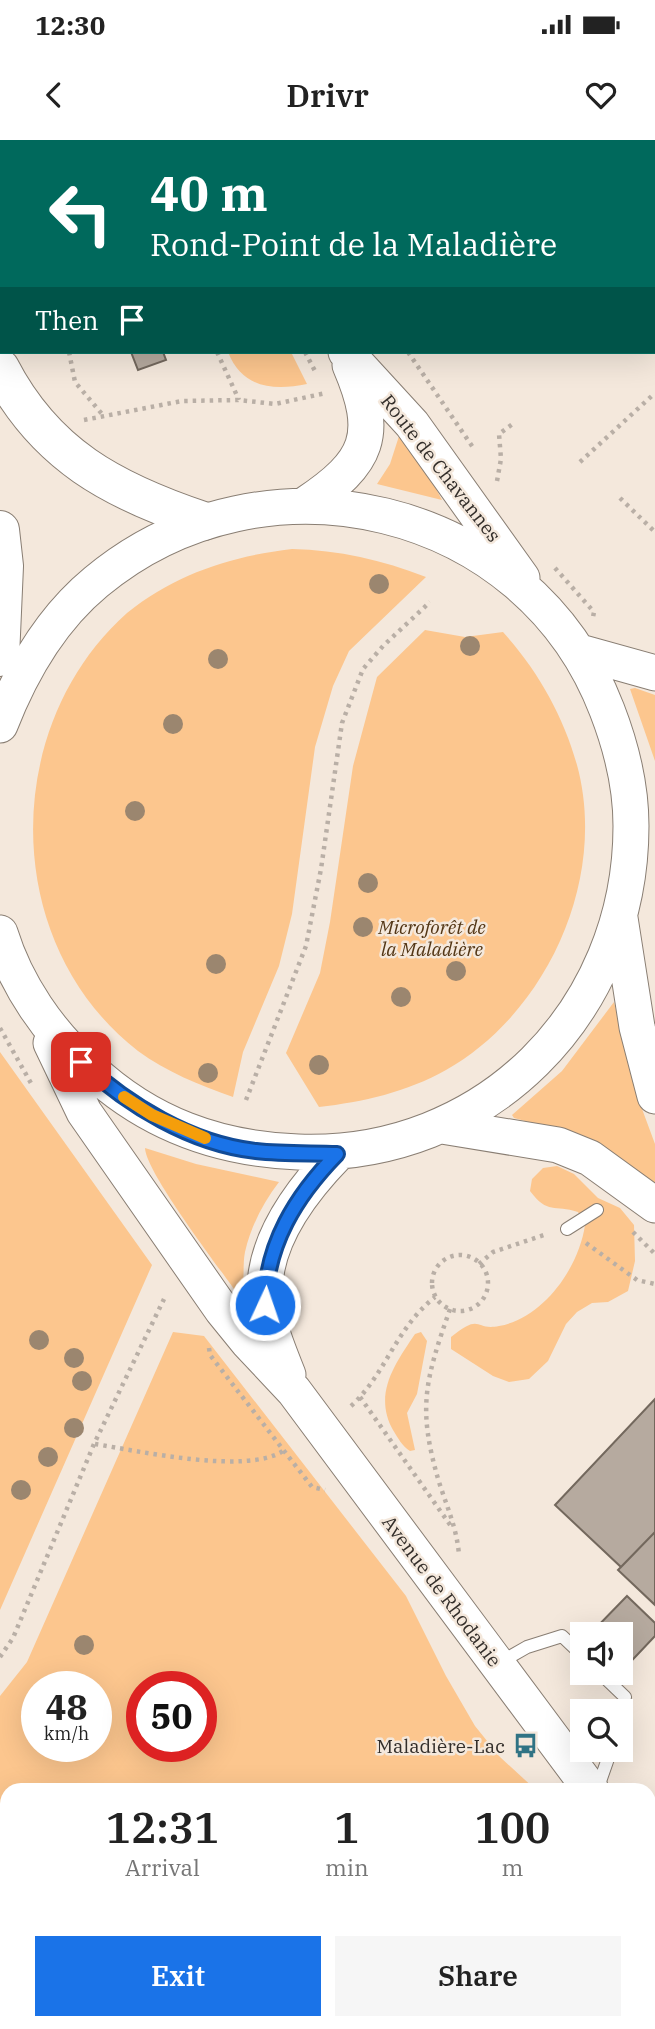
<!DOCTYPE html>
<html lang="en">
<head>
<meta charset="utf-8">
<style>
	:root { --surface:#fff; --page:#f6f6f6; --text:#222; --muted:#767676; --accent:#1a73e8 }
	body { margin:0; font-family:"IBM Plex Serif",serif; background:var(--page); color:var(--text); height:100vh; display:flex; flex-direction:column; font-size:26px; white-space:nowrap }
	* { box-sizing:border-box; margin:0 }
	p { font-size:23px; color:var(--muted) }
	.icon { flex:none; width:38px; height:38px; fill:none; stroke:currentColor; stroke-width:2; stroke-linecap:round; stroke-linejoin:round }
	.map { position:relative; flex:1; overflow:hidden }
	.sheet { position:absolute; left:0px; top:1643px; width:656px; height:247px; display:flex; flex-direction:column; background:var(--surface); border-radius:21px 21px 0 0; box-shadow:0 7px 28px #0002 }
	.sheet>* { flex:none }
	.top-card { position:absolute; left:0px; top:0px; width:656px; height:214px; box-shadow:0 7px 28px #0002; background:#00695c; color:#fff; overflow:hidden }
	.controls { position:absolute; left:570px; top:1482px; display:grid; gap:14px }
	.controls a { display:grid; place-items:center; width:63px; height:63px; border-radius:0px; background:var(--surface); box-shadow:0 7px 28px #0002; font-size:35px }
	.speed { position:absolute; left:21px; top:1531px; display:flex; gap:14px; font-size:35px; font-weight:700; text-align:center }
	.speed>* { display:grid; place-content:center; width:91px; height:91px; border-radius:50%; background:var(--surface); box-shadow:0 7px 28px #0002; line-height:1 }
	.speed small { font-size:18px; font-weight:400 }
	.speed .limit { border:10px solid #d22; background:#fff; color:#111 }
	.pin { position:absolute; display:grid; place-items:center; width:60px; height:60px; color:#fff; margin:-30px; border-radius:14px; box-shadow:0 4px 10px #0006 }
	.me { position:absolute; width:77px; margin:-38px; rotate:3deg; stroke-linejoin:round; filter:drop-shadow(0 0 5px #0008) }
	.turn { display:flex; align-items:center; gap:24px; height:147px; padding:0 35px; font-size:32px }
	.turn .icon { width:91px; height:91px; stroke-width:2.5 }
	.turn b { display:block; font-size:49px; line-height:60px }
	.then { display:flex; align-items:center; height:66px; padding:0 35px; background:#0003; gap:14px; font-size:26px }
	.eta { display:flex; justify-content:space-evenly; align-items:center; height:119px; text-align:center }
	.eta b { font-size:42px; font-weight:600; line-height:49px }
	.primary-button { display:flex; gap:14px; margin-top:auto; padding:14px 35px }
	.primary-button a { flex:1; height:80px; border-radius:0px; background:var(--accent); color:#fff; font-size:28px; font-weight:600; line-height:80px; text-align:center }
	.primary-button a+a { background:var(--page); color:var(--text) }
	.status { display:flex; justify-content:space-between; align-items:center; height:49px; padding:0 35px; background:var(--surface); direction:ltr }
	.status svg { height:19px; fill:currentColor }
	header { display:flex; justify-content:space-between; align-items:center; height:91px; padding:0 35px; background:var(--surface); font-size:32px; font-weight:600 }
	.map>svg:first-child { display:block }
</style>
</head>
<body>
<div class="status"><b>12:30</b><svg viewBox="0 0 49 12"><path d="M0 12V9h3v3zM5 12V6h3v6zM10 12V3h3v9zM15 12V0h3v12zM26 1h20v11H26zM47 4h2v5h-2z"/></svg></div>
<header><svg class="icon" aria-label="back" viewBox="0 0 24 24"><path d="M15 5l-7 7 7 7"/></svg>Drivr<svg class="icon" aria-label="heart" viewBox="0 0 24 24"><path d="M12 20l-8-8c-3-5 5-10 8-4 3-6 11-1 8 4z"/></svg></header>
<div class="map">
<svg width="655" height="1889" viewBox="0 0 655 1889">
	<rect width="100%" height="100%" fill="#f4e8dc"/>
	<path fill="#fcc68e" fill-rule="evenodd" d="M 228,212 L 291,212 L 307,244 C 273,251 242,248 228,212 Z
		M 400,293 L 424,326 L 442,360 L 377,344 L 390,324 Z
		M 292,409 C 339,410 382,420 426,437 L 349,511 L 333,546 L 315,607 L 292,774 L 279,826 L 243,912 L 233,957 C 200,945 166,932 138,911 C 0,804 0,586 127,473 C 175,434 232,416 292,409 Z
		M 425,490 L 465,497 L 503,492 C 538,531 563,575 577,625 C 608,739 547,873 446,930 C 407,952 363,962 319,967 L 286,913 L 320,833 L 330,782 L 353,626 L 377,537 Z
		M 635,548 L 655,555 L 655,621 L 630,549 Z
		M 614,862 L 635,950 L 655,1004 L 655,1048 L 547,987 L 514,978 L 512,975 L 562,931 Z
		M 0,912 L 152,1125 L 0,1470 Z
		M 145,1008 L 196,1024 L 279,1042 C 263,1063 251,1086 245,1112 C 242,1126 246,1144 239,1156 C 221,1130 146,1033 145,1008 Z
		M 557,1026 L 574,1034 L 598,1058 L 620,1068 L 634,1085 L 635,1121 L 628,1151 L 608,1162 L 592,1163 L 577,1172 L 566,1184 L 548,1221 L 529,1239 L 509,1242 L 493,1236 L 451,1209 L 451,1197 C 482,1172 474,1191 499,1186 C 544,1178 579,1127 585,1085 L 578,1072 C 554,1064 548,1075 530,1051 L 532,1039 L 543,1028 Z
		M 173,1192 L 204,1196 L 406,1456 L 446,1536 L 475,1586 L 500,1617 L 536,1650 L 7,1650 L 7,1883 L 299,1883 L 293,1889 L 0,1889 L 0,1556 L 27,1522 ZM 37,1547 L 96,1547 L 96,1606 L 37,1606 ZM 201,1547 L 201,1606 L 142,1606 L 142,1547 Z
		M 421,1192 L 427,1201 L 417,1254 L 407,1273 L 415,1310 L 410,1311 C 402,1306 398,1298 393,1290 C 373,1254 395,1224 415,1194 Z
		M 649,1812 L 655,1822 L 655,1889 L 320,1889 L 327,1883 L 649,1883 Z"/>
	<path fill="#b6aa9f" stroke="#73685d" stroke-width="2" d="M 381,0 L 463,0 L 381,2 Z
		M 541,0 L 651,0 L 541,2 Z
		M 131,212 L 163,212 L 166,220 L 138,230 Z
		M 655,1259 L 655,1392 L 621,1427 L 555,1365 Z
		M 655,1392 L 655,1465 L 618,1430 Z
		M 627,1456 L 655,1483 L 655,1496 L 621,1532 L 621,1494 L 590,1494 Z"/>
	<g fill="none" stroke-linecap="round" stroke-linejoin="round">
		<defs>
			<path id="lane" d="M 567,1089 L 597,1070
				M 499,1523 L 527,1507 L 562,1496 L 583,1516
				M 600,1533 L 625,1557 L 621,1572
				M 597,1650 L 611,1610"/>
			<path id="secondary" d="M 231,0 L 232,2
				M 346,212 L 412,284 L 522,438
				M 306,364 C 369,322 380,295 350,225
				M 580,512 L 655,533
				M 0,585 C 21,531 50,480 96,442 C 264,302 528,363 607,570 C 621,606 631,647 631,686 C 631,872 485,1019 298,1012 C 218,1009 149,984 90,929 C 49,893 16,845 0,793
				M 620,778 L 637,887 L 655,956
				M 51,903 L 84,972 L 222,1170 L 248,1202 L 294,1251 L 591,1650
				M 442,986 L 558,1005 L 590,1018 L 655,1065
				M 288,1235 C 279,1212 270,1191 266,1167 C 257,1109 299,1053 337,1014
				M 649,1739 L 655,1748"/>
			<path id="highway" d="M 0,228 C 45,315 113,351 203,381
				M 0,390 L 4,426 L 0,517"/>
		</defs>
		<use href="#lane" stroke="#897e73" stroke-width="14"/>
		<use href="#secondary" stroke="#897e73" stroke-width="37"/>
		<use href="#highway" stroke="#897e73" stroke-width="40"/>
		<path stroke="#b9afa6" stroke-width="4.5" stroke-dasharray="3.5 5" stroke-linecap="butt" d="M 379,2 L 379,0
			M 654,195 L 655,195
			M 69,212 L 75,242 L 102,274
			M 217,212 L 239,260
			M 305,212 L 316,233
			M 408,212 L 474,309
			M 84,280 L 182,261 L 239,260 L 275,264 L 326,253
			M 580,322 L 655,253
			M 497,341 L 501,319 L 499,294 L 514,283
			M 620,358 L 655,392
			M 555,428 L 594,472 L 593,477
			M 0,888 L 32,945
			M 246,960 L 306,806 L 321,729 L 342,583 L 363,529 L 383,506 L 430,462
			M 633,1092 L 655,1114
			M 586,1103 L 637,1140 L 655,1144
			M432 1143a28 28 0 1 1 56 0a28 28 0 1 1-56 0Z
			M 479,1124 L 493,1112 L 547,1094
			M 450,1169 C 425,1241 417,1268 439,1342 C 447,1367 457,1389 459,1415
			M 209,1208 L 210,1215 L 312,1347 L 325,1350
			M 360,1257 L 453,1389
			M 351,1266 C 386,1234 395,1189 435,1157
			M 95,1304 C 139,1311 246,1335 283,1311
			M 0,1517 L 13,1498 L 94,1304 L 164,1159
			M 640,1883 L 646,1889"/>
		<use href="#lane" stroke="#fff" stroke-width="12"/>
		<use href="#secondary" stroke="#fff" stroke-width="35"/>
		<use href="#highway" stroke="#fff" stroke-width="38"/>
	</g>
	<g fill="#9b866f">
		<circle cx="379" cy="444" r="10"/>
		<circle cx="470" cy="506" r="10"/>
		<circle cx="218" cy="519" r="10"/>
		<circle cx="173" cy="584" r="10"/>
		<circle cx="135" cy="671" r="10"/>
		<circle cx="368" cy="743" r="10"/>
		<circle cx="363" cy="787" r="10"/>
		<circle cx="216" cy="824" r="10"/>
		<circle cx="456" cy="831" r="10"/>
		<circle cx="401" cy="857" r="10"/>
		<circle cx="319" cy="925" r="10"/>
		<circle cx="208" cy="933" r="10"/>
		<circle cx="39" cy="1200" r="10"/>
		<circle cx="74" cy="1218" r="10"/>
		<circle cx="82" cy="1241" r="10"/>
		<circle cx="74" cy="1288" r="10"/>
		<circle cx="48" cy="1317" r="10"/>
		<circle cx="21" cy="1350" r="10"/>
		<circle cx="84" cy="1505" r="10"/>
	</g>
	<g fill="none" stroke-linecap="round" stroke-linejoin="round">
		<defs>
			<path id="route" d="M 81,922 C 128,965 191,1004 256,1011 C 283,1014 310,1013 337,1014 C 296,1056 266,1104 265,1165"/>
		</defs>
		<use href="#route" stroke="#114b97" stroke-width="18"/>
		<use href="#route" stroke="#1a73e8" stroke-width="12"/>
		<path stroke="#f59e0b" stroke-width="12" d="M 124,957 L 152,975 L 205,998"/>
	</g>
	<defs>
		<symbol id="bus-bare" viewBox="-9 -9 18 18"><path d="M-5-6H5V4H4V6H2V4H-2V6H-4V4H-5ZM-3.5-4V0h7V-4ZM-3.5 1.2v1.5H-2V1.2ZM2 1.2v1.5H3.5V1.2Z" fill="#307384" stroke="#f4e8dc" stroke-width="2.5" paint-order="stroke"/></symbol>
	</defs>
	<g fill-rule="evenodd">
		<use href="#bus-bare" x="508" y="1588" width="35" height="35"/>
	</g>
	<g text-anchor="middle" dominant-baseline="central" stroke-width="5" stroke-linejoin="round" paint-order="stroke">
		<g font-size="19" fill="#332e2a" stroke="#f4e8dc">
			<text transform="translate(441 328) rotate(52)">Route de Chavannes</text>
			<text transform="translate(442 1451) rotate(53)">Avenue de Rhodanie</text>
		</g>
		<g font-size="19" font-style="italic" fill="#533615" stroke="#f4e8dc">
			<text x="432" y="787">Microforêt de<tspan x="432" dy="22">la Maladière</tspan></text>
		</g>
		<g font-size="19" fill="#332e2a" stroke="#f4e8dc" text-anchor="end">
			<text x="505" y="1606">Maladière-Lac</text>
		</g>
	</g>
</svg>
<div class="controls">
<a><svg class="icon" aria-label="sound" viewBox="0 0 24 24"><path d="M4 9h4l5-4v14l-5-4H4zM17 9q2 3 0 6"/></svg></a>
<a><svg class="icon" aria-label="search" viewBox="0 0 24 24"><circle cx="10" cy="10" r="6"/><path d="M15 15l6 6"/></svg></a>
</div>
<div class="speed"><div>48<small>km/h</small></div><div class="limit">50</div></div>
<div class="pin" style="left:81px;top:922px;background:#d93025"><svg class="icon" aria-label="arrive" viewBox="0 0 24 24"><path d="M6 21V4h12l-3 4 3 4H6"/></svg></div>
<svg class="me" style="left:265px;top:1165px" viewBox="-20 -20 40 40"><circle r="17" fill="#1a73e8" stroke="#fff" stroke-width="3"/><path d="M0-11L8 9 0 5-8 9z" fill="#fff"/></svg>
<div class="top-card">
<div class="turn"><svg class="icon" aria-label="left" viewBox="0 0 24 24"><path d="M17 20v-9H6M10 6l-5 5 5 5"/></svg><div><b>40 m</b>Rond-Point de la Maladière</div></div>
<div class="then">Then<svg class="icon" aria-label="arrive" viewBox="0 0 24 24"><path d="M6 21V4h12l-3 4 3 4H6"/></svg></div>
</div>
<section class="sheet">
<div class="eta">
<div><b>12:31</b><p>Arrival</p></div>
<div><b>1</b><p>min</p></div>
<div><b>100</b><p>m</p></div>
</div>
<div class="primary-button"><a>Exit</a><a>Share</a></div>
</section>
</div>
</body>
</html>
